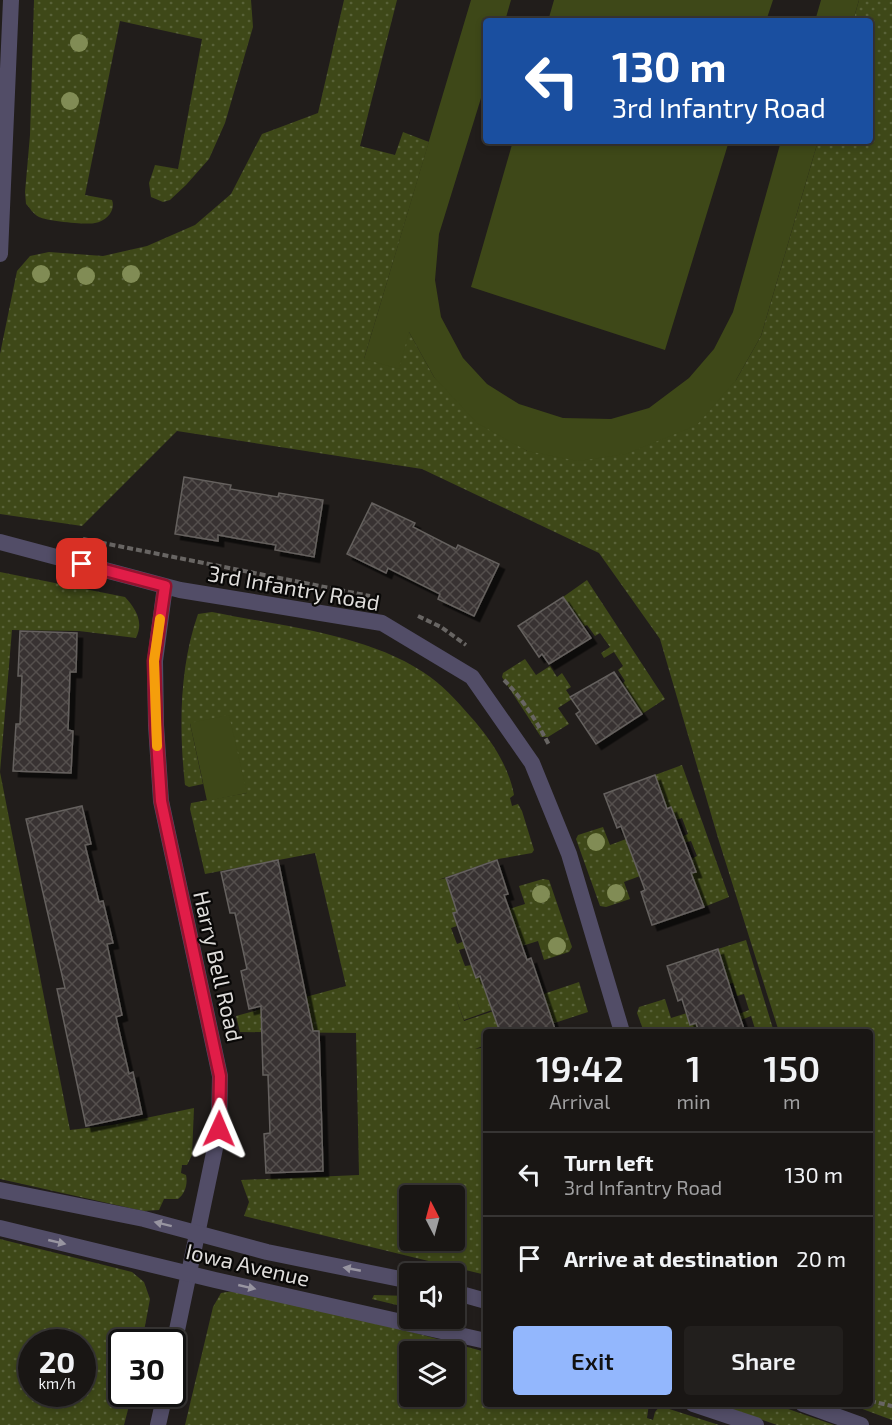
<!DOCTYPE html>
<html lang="en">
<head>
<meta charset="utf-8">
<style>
	:root { --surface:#191614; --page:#221f1d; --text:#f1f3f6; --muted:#9f9fa0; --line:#373534; --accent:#93b7fd }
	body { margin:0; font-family:"Exo 2",sans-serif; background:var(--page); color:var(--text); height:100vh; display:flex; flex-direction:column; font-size:22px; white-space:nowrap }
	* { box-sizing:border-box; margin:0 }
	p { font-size:20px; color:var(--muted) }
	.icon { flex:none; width:33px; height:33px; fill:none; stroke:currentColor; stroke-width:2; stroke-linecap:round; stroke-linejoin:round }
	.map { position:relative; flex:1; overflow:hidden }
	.side { position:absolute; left:483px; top:1029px; width:390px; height:378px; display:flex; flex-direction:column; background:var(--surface); border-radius:6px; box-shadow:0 3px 9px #0003,0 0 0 2px var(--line) }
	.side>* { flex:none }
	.top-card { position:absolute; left:483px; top:18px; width:390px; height:126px; border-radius:6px; box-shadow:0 3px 9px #0003,0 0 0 2px var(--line); background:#1a4fa0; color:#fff; overflow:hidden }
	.needle { width:39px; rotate:354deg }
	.controls { position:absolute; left:399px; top:1185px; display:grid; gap:12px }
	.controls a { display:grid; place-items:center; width:66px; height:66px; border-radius:6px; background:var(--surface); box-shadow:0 3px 9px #0003,0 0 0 2px var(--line); font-size:30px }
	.speed { position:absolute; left:18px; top:1329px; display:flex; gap:12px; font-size:30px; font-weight:700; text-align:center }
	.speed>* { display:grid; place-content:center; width:78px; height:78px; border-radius:50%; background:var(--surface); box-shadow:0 3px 9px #0003,0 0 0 2px var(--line); line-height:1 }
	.speed small { font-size:15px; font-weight:400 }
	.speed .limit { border:3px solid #111; border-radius:9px; background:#fff; color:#111 }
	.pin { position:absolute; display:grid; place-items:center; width:51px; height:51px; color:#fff; margin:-26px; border-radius:12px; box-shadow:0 3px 9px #0006 }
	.me { position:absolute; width:66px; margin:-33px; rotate:1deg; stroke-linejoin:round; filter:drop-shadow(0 0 4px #0008) }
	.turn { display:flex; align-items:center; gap:21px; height:126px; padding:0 30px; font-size:27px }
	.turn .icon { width:78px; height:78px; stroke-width:2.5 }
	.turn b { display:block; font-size:42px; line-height:51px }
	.eta { display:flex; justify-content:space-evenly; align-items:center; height:102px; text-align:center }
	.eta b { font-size:36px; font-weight:600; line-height:42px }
	.button { display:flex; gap:12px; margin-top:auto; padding:12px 30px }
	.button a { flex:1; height:69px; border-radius:6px; background:var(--accent); color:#111; font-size:24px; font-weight:600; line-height:69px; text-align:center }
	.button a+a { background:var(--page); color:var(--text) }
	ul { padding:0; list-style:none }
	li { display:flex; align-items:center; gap:18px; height:84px; padding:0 30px; border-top:2px solid var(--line) }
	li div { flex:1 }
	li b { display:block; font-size:22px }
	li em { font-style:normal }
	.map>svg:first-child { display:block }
</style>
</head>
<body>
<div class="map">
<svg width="892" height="1425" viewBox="0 0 892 1425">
	<defs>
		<pattern id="grass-dots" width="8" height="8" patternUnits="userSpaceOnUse" patternTransform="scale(1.5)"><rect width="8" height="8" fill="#3e4818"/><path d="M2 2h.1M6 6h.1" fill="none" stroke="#596239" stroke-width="1.8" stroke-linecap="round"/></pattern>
		<pattern id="building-cross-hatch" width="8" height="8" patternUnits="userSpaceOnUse" patternTransform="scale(1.5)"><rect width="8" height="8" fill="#373331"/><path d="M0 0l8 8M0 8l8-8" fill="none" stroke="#54504e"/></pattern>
		<filter id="shadow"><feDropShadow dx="5.5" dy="5.5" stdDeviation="0" flood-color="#0009"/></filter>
	</defs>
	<rect width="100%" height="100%" fill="#211d1b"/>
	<path fill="url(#grass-dots)" fill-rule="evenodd" d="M 34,0 L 251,0 L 253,27 L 225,123 L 209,159 L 186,185 L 170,200 L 163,202 L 151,197 L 149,183 L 155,165 L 178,169 L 202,39 L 120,21 L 85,195 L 112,200 C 116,211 106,221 95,223 C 86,225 47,221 39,217 C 33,214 30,208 26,204 L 25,192 L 30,135 Z
		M 344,0 L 397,0 L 360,146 L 395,155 L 403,132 L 429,142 L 364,359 L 409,332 L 434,377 L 527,451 L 736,380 L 761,336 L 818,141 L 870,141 L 870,21 L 853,21 L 859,0 L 892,0 L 892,1420 L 849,1404 L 870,1404 L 870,1032 L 779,1032 L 718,838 L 660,639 L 599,553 L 422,469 L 177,431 L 82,526 L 0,514 L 0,354 L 17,271 L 30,256 L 49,252 L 103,256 L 147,246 L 195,225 L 231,194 L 262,134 L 318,113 Z
		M 0,572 L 125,597 C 136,609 144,622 136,638 L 79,631 L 12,630 L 0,772 L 70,1130 L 112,1125 L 194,1108 L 192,1155 L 187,1165 L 182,1165 L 181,1173 L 186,1175 C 188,1184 185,1194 178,1199 L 164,1199 L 159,1210 L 143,1211 L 0,1179 Z
		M 587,580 L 665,699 L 642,714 L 622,684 L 625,681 L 618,670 L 623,666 L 614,652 L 604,658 L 601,653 L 610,647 L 600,633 L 595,636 L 587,625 L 583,627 L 563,597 Z
		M 212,612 C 281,626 365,634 423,672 C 442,684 456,700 470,716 C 490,738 509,766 514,795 L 510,798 L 512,806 L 518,804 L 522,811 L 534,850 L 532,853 L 498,859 L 438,880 L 446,878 L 457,911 L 453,913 L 457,926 L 451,928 L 457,944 L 467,940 L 469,947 L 459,950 L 465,966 L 472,965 L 476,977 L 480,976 L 492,1010 L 464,1020 L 454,993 L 464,1021 L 579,982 L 588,1012 L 527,1032 L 486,1032 L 486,1045 L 475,1049 L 486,1047 L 486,1275 L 244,1216 L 249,1202 L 241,1180 L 359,1175 L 356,1033 L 240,1032 L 236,1016 L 346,986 L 315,853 L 205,874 L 190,809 L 191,803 L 247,793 L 190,723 L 203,784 L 189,787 L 185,785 C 179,730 179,668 198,614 ZM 410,1196 L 454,1196 L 454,1240 L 410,1240 Z
		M 525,659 L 536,675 L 550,666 L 557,677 L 562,673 L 571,687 L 566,690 L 572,699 L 558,708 L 569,724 L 548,737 L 541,737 L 502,677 L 503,673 Z
		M 682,765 L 729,897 L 704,907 L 691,873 L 696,871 L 691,859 L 697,856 L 691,841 L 680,844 L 678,838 L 688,834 L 682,818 L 676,820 L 671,808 L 667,809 L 655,775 Z
		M 603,827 L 610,845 L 626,839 L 630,851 L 636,849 L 636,866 L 640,876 L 624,882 L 630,899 L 606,907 L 600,906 L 576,839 L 578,835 Z
		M 543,879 L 549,880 L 572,947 L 569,952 L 544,960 L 538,941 L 522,946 L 509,909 L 525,904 L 519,886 Z
		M 746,940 L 774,1032 L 756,1032 L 751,1016 L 741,1020 L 739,1014 L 749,1010 L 744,994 L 737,996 L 733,983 L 729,984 L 718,949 Z
		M 665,999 L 671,1018 L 687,1013 L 690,1025 L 696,1023 L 699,1032 L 644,1032 L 637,1013 L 639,1007 Z
		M 0,1239 L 132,1272 L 144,1282 L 150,1299 L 142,1342 L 122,1342 L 122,1394 L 132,1394 L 124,1425 L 0,1425 ZM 32,1342 L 82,1342 L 82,1394 L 32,1394 Z
		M 233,1291 L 352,1316 L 486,1352 L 486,1404 L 649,1404 L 647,1418 L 653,1420 L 655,1412 L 660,1406 L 719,1425 L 185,1425 L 213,1307 L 221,1293 ZM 410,1352 L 454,1352 L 454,1396 L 410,1396 Z
		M 374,1295 L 409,1296 L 409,1308 L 372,1299 Z
		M 716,1404 L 774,1404 L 834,1425 L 777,1425 Z"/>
	<path fill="#3e4818" d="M 471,0 L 511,0 L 505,21 L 486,21 L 486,82 L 439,234 L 435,280 L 441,317 L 463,358 L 487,384 L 519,404 L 563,418 L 611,419 L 649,408 L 689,378 L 714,349 L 733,312 L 781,141 L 818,141 L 761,336 L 736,380 L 697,425 L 626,454 L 578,461 L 527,451 L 477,423 L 434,377 L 409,332 L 399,369 L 364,359 Z
		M 554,0 L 773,0 L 766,21 L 548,21 Z
		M 821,0 L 859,0 L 853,21 L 815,21 Z
		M 513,141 L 729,141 L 665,350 L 471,287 Z
		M 229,715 L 247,793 L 207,801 L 190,723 Z"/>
	<path fill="url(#building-cross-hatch)" stroke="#65615e" stroke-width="1.5" filter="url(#shadow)" d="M 184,477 L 231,485 L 230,489 L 278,497 L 279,493 L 323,500 L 314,557 L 275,550 L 276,545 L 240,539 L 218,535 L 218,541 L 175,534 Z
		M 372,503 L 415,523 L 413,527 L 456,549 L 458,545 L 499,564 L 474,616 L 438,599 L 440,594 L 388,568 L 386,573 L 347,554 Z
		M 563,597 L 591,638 L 549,664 L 542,654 L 539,657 L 518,626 Z
		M 20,631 L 77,633 L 76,672 L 70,672 L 68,730 L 73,731 L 71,773 L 13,771 L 16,724 L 20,724 L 22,676 L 18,676 Z
		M 614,672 L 642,714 L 596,744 L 576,714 L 580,711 L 570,697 Z
		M 655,775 L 667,809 L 671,807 L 696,872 L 691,873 L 704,907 L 652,925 L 641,892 L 645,890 L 621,826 L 617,828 L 604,794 Z
		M 82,806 L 91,844 L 85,845 L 99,902 L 103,901 L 113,943 L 107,944 L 122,1015 L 116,1017 L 129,1074 L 133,1072 L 142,1114 L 86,1126 L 57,989 L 65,988 L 26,819 Z
		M 278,860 L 313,1031 L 319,1031 L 323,1171 L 266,1173 L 264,1134 L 270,1133 L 268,1075 L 263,1075 L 261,1006 L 249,1009 L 241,971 L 247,969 L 235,913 L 230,913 L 221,872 Z
		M 497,860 L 508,894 L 504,895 L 527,960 L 531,958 L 556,1032 L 500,1032 L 480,976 L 476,978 L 453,913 L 457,912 L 446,878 Z
		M 718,949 L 733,997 L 745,1032 L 699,1032 L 696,1023 L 690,1025 L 682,999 L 678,1001 L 672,982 L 667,966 Z"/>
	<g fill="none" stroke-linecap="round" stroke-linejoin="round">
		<path stroke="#686563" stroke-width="4" stroke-dasharray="6 3" stroke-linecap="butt" d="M 83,539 L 370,596
			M 418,616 L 441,627 L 466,645
			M 504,680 C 523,699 537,722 549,745
			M 423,1263 L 448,1270
			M 870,1401 L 892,1406"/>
		<path stroke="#524d67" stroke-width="16" d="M 0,542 L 180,590 L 382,623 L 472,677 L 532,763 L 569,854 L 622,1032
			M 165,586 L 155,661 L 156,725 L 161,801 L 220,1076 L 219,1129 L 172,1354
			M 158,1425 L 165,1394"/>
		<path stroke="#524d67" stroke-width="16" d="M 0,254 L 11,0
			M 0,1190 L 144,1219 L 267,1252 L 410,1281
			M 0,1228 L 215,1280 L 486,1341
			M 454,1292 L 486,1301
			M 693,1404 L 756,1425
			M 803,1404 L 861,1425"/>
	</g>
	<g fill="#818c55">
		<circle cx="79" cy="43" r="9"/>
		<circle cx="70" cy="101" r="9"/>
		<circle cx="41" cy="274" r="9"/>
		<circle cx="131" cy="274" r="9"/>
		<circle cx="86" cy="276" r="9"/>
		<circle cx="596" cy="842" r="9"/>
		<circle cx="616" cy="893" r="9"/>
		<circle cx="541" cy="894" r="9"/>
		<circle cx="557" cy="946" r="9"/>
	</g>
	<defs><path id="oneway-solid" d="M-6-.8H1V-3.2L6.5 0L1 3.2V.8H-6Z" transform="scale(1.5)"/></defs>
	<g fill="#9895a1">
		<use href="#oneway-solid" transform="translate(163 1224) rotate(-166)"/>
		<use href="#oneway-solid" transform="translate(57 1242) rotate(13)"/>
		<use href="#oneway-solid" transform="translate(352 1269) rotate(-169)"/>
		<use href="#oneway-solid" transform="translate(247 1287) rotate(13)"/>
	</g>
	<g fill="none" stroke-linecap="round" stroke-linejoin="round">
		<defs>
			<path id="route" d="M 82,564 L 165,586 L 154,661 L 156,725 L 161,801 L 220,1076 L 219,1129"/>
		</defs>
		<use href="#route" stroke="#92132f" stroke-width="15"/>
		<use href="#route" stroke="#e11d48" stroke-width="10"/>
		<path stroke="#f59e0b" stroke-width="10" d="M 157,746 L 154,661 L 160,619"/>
	</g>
	<g text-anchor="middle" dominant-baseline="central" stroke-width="4.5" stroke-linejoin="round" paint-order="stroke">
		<g font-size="22" fill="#dfdddb" stroke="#090807">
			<text transform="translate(294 587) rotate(10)">3rd Infantry Road</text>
			<text transform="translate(219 966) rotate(77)">Harry Bell Road</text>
			<text transform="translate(248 1264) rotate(13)">Iowa Avenue</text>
		</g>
	</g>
</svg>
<div class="controls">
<a><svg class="needle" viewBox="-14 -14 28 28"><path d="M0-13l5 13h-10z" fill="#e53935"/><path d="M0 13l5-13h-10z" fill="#9f9fa0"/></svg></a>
<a><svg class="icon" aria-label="sound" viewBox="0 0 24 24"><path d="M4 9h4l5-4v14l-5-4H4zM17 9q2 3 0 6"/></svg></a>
<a><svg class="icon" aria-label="layers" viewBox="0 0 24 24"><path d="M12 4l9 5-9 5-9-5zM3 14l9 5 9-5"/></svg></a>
</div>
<div class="speed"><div>20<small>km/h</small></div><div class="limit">30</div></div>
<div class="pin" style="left:82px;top:564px;background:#d93025"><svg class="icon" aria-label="arrive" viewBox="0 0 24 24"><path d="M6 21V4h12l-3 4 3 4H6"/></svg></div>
<svg class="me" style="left:219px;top:1129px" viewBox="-20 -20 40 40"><path d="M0-17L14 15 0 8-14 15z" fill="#e11d48" stroke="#fff" stroke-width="4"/></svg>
<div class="top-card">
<div class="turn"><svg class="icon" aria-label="left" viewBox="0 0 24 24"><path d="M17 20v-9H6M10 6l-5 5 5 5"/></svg><div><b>130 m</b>3rd Infantry Road</div></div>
</div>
<section class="side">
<div class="eta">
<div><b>19:42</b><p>Arrival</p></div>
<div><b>1</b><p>min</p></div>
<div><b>150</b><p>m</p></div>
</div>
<ul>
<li><svg class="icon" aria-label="left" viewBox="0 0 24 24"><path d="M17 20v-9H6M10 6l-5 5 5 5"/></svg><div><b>Turn left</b><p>3rd Infantry Road</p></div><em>130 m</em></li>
<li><svg class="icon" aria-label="arrive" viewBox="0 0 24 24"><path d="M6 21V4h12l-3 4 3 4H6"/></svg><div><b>Arrive at destination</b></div><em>20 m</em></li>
</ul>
<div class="button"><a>Exit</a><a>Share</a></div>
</section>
</div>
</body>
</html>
